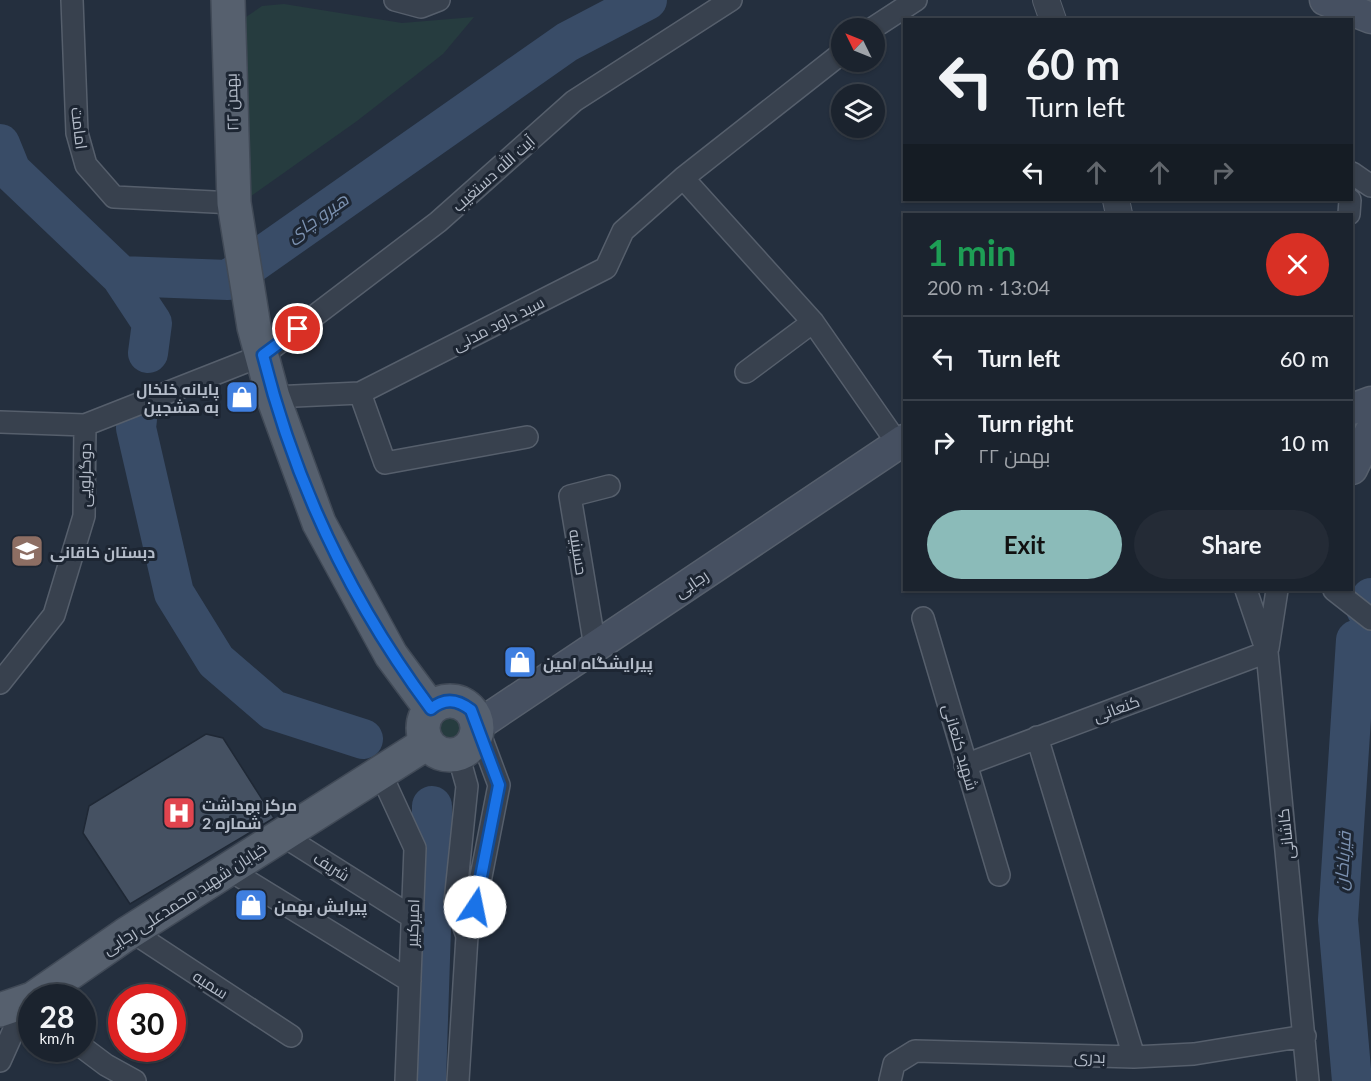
<!DOCTYPE html>
<html lang="en">
<head>
<meta charset="utf-8">
<style>
	:root { --surface:#1b232e; --page:#242b36; --text:#f1f3f6; --muted:#a0a4aa; --line:#39404a; --accent:#8bbbb9 }
	body { margin:0; font-family:Lato,Cairo,sans-serif; background:var(--page); color:var(--text); height:100vh; display:flex; flex-direction:column; font-size:22px; white-space:nowrap }
	* { box-sizing:border-box; margin:0 }
	p { font-size:20px; color:var(--muted) }
	.icon { flex:none; width:33px; height:33px; fill:none; stroke:currentColor; stroke-width:2; stroke-linecap:round; stroke-linejoin:round }
	.map { position:relative; flex:1; overflow:hidden }
	.details { position:absolute; left:903px; top:213px; width:450px; height:378px; display:flex; flex-direction:column; background:var(--surface); border-radius:0px; box-shadow:0 2px 4px #0004,0 0 0 2px var(--line) }
	.details>* { flex:none }
	.banner { position:absolute; left:903px; top:18px; width:450px; height:183px; border-radius:0px; box-shadow:0 2px 4px #0004,0 0 0 2px var(--line); background:#1b232e; color:var(--text); overflow:hidden }
	.needle { width:39px; rotate:313deg }
	.tools { position:absolute; left:831px; top:18px; display:grid; gap:12px }
	.tools a { display:grid; place-items:center; width:54px; height:54px; border-radius:50%; background:var(--surface); box-shadow:0 2px 4px #0004,0 0 0 2px var(--line); font-size:30px }
	.speed { position:absolute; left:18px; top:984px; display:flex; gap:12px; font-size:30px; font-weight:700; text-align:center }
	.speed>* { display:grid; place-content:center; width:78px; height:78px; border-radius:50%; background:var(--surface); box-shadow:0 2px 4px #0004,0 0 0 2px var(--line); line-height:1 }
	.speed small { font-size:15px; font-weight:400 }
	.speed .limit { border:9px solid #d22; background:#fff; color:#111 }
	.pin { position:absolute; display:grid; place-items:center; width:51px; height:51px; color:#fff; margin:-26px; border:3px solid #fff; border-radius:50%; box-shadow:0 2px 6px #0007 }
	.me { position:absolute; width:66px; margin:-33px; rotate:11deg; stroke-linejoin:round; filter:drop-shadow(0 0 4px #0008) }
	.turn { display:flex; align-items:center; gap:21px; height:126px; padding:0 24px; font-size:27px }
	.turn .icon { width:78px; height:78px; stroke-width:2.5 }
	.turn b { display:block; font-size:42px; line-height:51px }
	.lanes { display:flex; align-items:center; height:57px; padding:0 24px; background:#0003; justify-content:center; gap:30px; direction:ltr }
	.lanes .off { opacity:.35 }
	.round { display:grid; place-items:center; flex:none; width:63px; height:63px; border-radius:32px; background:var(--page) }
	.overview { display:flex; align-items:center; justify-content:space-between; height:102px; padding:0 24px }
	h1 { font-size:36px; font-weight:700; line-height:45px; color:#1e9e55 }
	.button { display:flex; gap:12px; margin-top:auto; padding:12px 24px }
	.button a { flex:1; height:69px; border-radius:36px; background:var(--accent); color:#111; font-size:24px; font-weight:700; line-height:69px; text-align:center }
	.button a+a { background:var(--page); color:var(--text) }
	ul { padding:0; list-style:none }
	li { display:flex; align-items:center; gap:18px; height:84px; padding:0 24px; border-top:2px solid var(--line) }
	li div { flex:1 }
	li b { display:block; font-size:22px }
	li em { font-style:normal }
	.map>svg:first-child { display:block }
</style>
</head>
<body>
<div class="map">
<svg width="1371" height="1081" viewBox="0 0 1371 1081">
	<rect width="100%" height="100%" fill="#242f3e"/>
	<path fill="#263c3f" d="M 284,4 L 402,23 L 474,17 L 443,54 L 357,121 L 247,199 L 233,42 L 246,17 L 262,6 Z
		M429 727a22 22 0 1 1 44 0a22 22 0 1 1-44 0Z"/>
	<g fill="none" stroke-linecap="round" stroke-linejoin="round">
		<path stroke="#394c67" stroke-width="40" d="M 0,144 L 11,171 L 121,276 L 152,323 L 148,353
			M 121,276 L 228,280 L 567,42 L 647,0
			M 137,419 L 136,428 L 174,593 L 216,661 L 273,710 L 363,739
			M 1366,609 L 1371,598
			M 426,1081 L 431,928 L 432,806
			M 1352,1081 L 1338,920 L 1356,640"/>
	</g>
	<path fill="#455162" stroke="#1f2835" stroke-width="1.5" d="M 206,734 L 223,738 L 274,818 L 130,904 L 83,833 L 89,806 Z"/>
	<g fill="none" stroke-linecap="round" stroke-linejoin="round">
		<defs>
			<path id="minor" d="M 72,0 L 77,133 L 86,165 L 114,197 L 234,203
				M 395,0 L 421,7 L 439,0
				M 873,28 L 916,0
				M 683,178 L 813,322 L 898,444
				M 1352,178 L 1352,173 L 1371,186
				M 1349,214 L 1350,200
				M 746,372 L 813,322
				M 360,393 L 385,463 L 527,437
				M 273,397 L 360,393 L 606,268 L 623,231 L 683,178 L 842,53
				M 0,422 L 85,425 L 263,355 L 438,222 L 574,101 L 731,0
				M 1246,590 L 1267,652 L 1308,1081
				M 1334,590 L 1371,619
				M 923,618 L 999,875
				M 595,647 L 570,496 L 609,486
				M 1268,648 L 1277,590
				M 0,683 L 54,615 L 84,516 L 85,425
				M 1037,737 L 1134,1057
				M 458,754 L 467,786 L 455,902 L 467,936
				M 965,765 L 1267,652
				M 380,772 L 415,848 L 406,1081
				M 282,835 L 412,917
				M 228,869 L 410,981
				M 131,931 L 291,1036
				M 82,1047 L 106,1065 L 135,1081
				M 0,1061 L 26,1003 L 32,1008
				M 458,1081 L 467,936 L 475,907 L 499,785 L 477,726
				M 890,1081 L 894,1064 L 915,1051 L 1134,1057 L 1194,1054 L 1305,1036"/>
			<path id="tertiary" d="M 1046,0 L 1053,20
				M 1116,200 L 1119,214"/>
			<path id="secondary" d="M 1325,0 L 1371,18
				M 1352,409 L 1371,402
				M 1352,469 L 1371,430
				M 477,726 L 904,440"/>
			<path id="primary" d="M 228,0 L 234,203 L 254,327 L 273,397 L 319,523 L 391,655 L 431,709
				M423 728a27 27 0 1 1 54 0a27 27 0 1 1-54 0Z
				M 34,998 L 125,935 L 427,743
				M 0,1010 L 32,999"/>
		</defs>
		<use href="#minor" stroke="#565f6c" stroke-width="24"/>
		<use href="#tertiary" stroke="#565f6c" stroke-width="28"/>
		<use href="#secondary" stroke="#565f6c" stroke-width="33"/>
		<use href="#primary" stroke="#414a57" stroke-width="36"/>
		<use href="#minor" stroke="#38414e" stroke-width="21"/>
		<use href="#tertiary" stroke="#38414e" stroke-width="26"/>
		<use href="#secondary" stroke="#465061" stroke-width="30"/>
		<use href="#primary" stroke="#56606e" stroke-width="33"/>
	</g>
	<g fill="none" stroke-linecap="round" stroke-linejoin="round">
		<defs>
			<path id="route" d="M 298,329 L 263,355 C 295,484 352,603 431,709 C 444,698 457,699 471,710 L 499,785 L 475,907"/>
		</defs>
		<use href="#route" stroke="#114b97" stroke-width="15"/>
		<use href="#route" stroke="#1a73e8" stroke-width="10"/>
	</g>
	<defs>
		<symbol id="shop-square" viewBox="-11 -11 22 22"><rect x="-9" y="-9" width="18" height="18" rx="4" fill="#3f7fe0" stroke="#1d2633"/><path d="M-5-2.5h2.3a2.7 3.5 0 0 1 5.4 0H5L5.5 6h-11ZM-1.5-2.5h3a1.5 2.3 0 0 0-3 0Z" fill="#fff"/></symbol>
		<symbol id="school-square" viewBox="-11 -11 22 22"><rect x="-9" y="-9" width="18" height="18" rx="4" fill="#8d6e63" stroke="#1d2633"/><path d="M0-5L7-2L0 1L-7-2ZM-4 1L0 2.5L4 1V4Q0 6-4 4Z" fill="#fff"/></symbol>
		<symbol id="hospital-square" viewBox="-11 -11 22 22"><rect x="-9" y="-9" width="18" height="18" rx="4" fill="#e0444e" stroke="#1d2633"/><path d="M-5-5h3v3.5h4V-5h3V5h-3V1.5h-4V5h-3Z" fill="#fff"/></symbol>
	</defs>
	<g fill-rule="evenodd">
		<use href="#shop-square" x="223" y="378" width="38" height="38"/>
		<use href="#school-square" x="8" y="532" width="38" height="38"/>
		<use href="#shop-square" x="501" y="643" width="38" height="38"/>
		<use href="#hospital-square" x="160" y="794" width="38" height="38"/>
		<use href="#shop-square" x="232" y="886" width="38" height="38"/>
	</g>
	<g text-anchor="middle" dominant-baseline="central" stroke-width="6" stroke-linejoin="round" paint-order="stroke">
		<g font-size="16" fill="#b4bcc9" stroke="#1d2633">
			<text transform="translate(231 102) rotate(-92)">۲۲ بهمن</text>
			<text transform="translate(80 128) rotate(83)">امامت</text>
			<text transform="translate(493 173) rotate(-42)">آیت الله دستغیب</text>
			<text transform="translate(498 323) rotate(-27)">سید داود مدنی</text>
			<text transform="translate(84 475) rotate(-89)">دوگرلویی</text>
			<text transform="translate(579 552) rotate(81)">حسینیه</text>
			<text transform="translate(691 583) rotate(-34)">رجایی</text>
			<text transform="translate(1116 708) rotate(-20)">کنعانی</text>
			<text transform="translate(961 747) rotate(74)">شهید کنعانی</text>
			<text transform="translate(1285 834) rotate(-96)">کاشانی</text>
			<text transform="translate(332 866) rotate(32)">شریف</text>
			<text transform="translate(184 898) rotate(-33)">خیابان شهید محمدعلی رجایی</text>
			<text transform="translate(412 923) rotate(-88)">امیرکبیر</text>
			<text transform="translate(211 984) rotate(33)">سمیه</text>
			<text transform="translate(1090 1056) rotate(2)">بدری</text>
		</g>
		<g font-size="16" font-weight="bold" fill="#b4bcc9" stroke="#1d2633" text-anchor="start">
			<text x="219" y="388" text-anchor="end">پایانه خلخال<tspan x="219" dy="18">به هشجین</tspan></text>
			<text x="50" y="551">دبستان خاقانی</text>
			<text x="543" y="662">پیرایشگاه امین</text>
			<text x="202" y="804">مرکز بهداشت<tspan x="202" dy="18">شماره 2</tspan></text>
			<text x="274" y="905">پیرایش بهمن</text>
		</g>
		<g font-size="18" font-style="italic" fill="#7c92b1" stroke="#1d2633">
			<text transform="translate(317 217) rotate(-35)">هیرو چای</text>
			<text transform="translate(1342 861) rotate(-86)">قیزباخان</text>
		</g>
	</g>
</svg>
<div class="tools">
<a><svg class="needle" viewBox="-14 -14 28 28"><path d="M0-13l5 13h-10z" fill="#e53935"/><path d="M0 13l5-13h-10z" fill="#a0a4aa"/></svg></a>
<a><svg class="icon" aria-label="layers" viewBox="0 0 24 24"><path d="M12 4l9 5-9 5-9-5zM3 14l9 5 9-5"/></svg></a>
</div>
<div class="speed"><div>28<small>km/h</small></div><div class="limit">30</div></div>
<div class="pin" style="left:298px;top:329px;background:#d93025"><svg class="icon" aria-label="arrive" viewBox="0 0 24 24"><path d="M6 21V4h12l-3 4 3 4H6"/></svg></div>
<svg class="me" style="left:475px;top:907px" viewBox="-20 -20 40 40"><circle r="19" fill="#fff"/><path d="M0-13L10 11 0 6-10 11z" fill="#1a73e8"/></svg>
<div class="banner">
<div class="turn"><svg class="icon" aria-label="left" viewBox="0 0 24 24"><path d="M17 20v-9H6M10 6l-5 5 5 5"/></svg><div><b>60 m</b>Turn left</div></div>
<div class="lanes"><svg class="icon" aria-label="left" viewBox="0 0 24 24"><path d="M17 20v-9H6M10 6l-5 5 5 5"/></svg><svg class="icon off" aria-label="ahead" viewBox="0 0 24 24"><path d="M12 20V5M6 11l6-6 6 6"/></svg><svg class="icon off" aria-label="ahead" viewBox="0 0 24 24"><path d="M12 20V5M6 11l6-6 6 6"/></svg><svg class="icon off" aria-label="right" viewBox="0 0 24 24"><path d="M7 20v-9h11M14 6l5 5-5 5"/></svg></div>
</div>
<section class="details">
<div class="overview"><div><h1>1 min</h1><p>200 m · 13:04</p></div><a class="round" style="background:#d93025;color:#fff"><svg class="icon" aria-label="close" viewBox="0 0 24 24"><path d="M6 6l12 12M18 6L6 18"/></svg></a></div>
<ul>
<li><svg class="icon" aria-label="left" viewBox="0 0 24 24"><path d="M17 20v-9H6M10 6l-5 5 5 5"/></svg><div><b>Turn left</b></div><em>60 m</em></li>
<li><svg class="icon" aria-label="right" viewBox="0 0 24 24"><path d="M7 20v-9h11M14 6l5 5-5 5"/></svg><div><b>Turn right</b><p>۲۲ بهمن</p></div><em>10 m</em></li>
</ul>
<div class="button"><a>Exit</a><a>Share</a></div>
</section>
</div>
</body>
</html>
